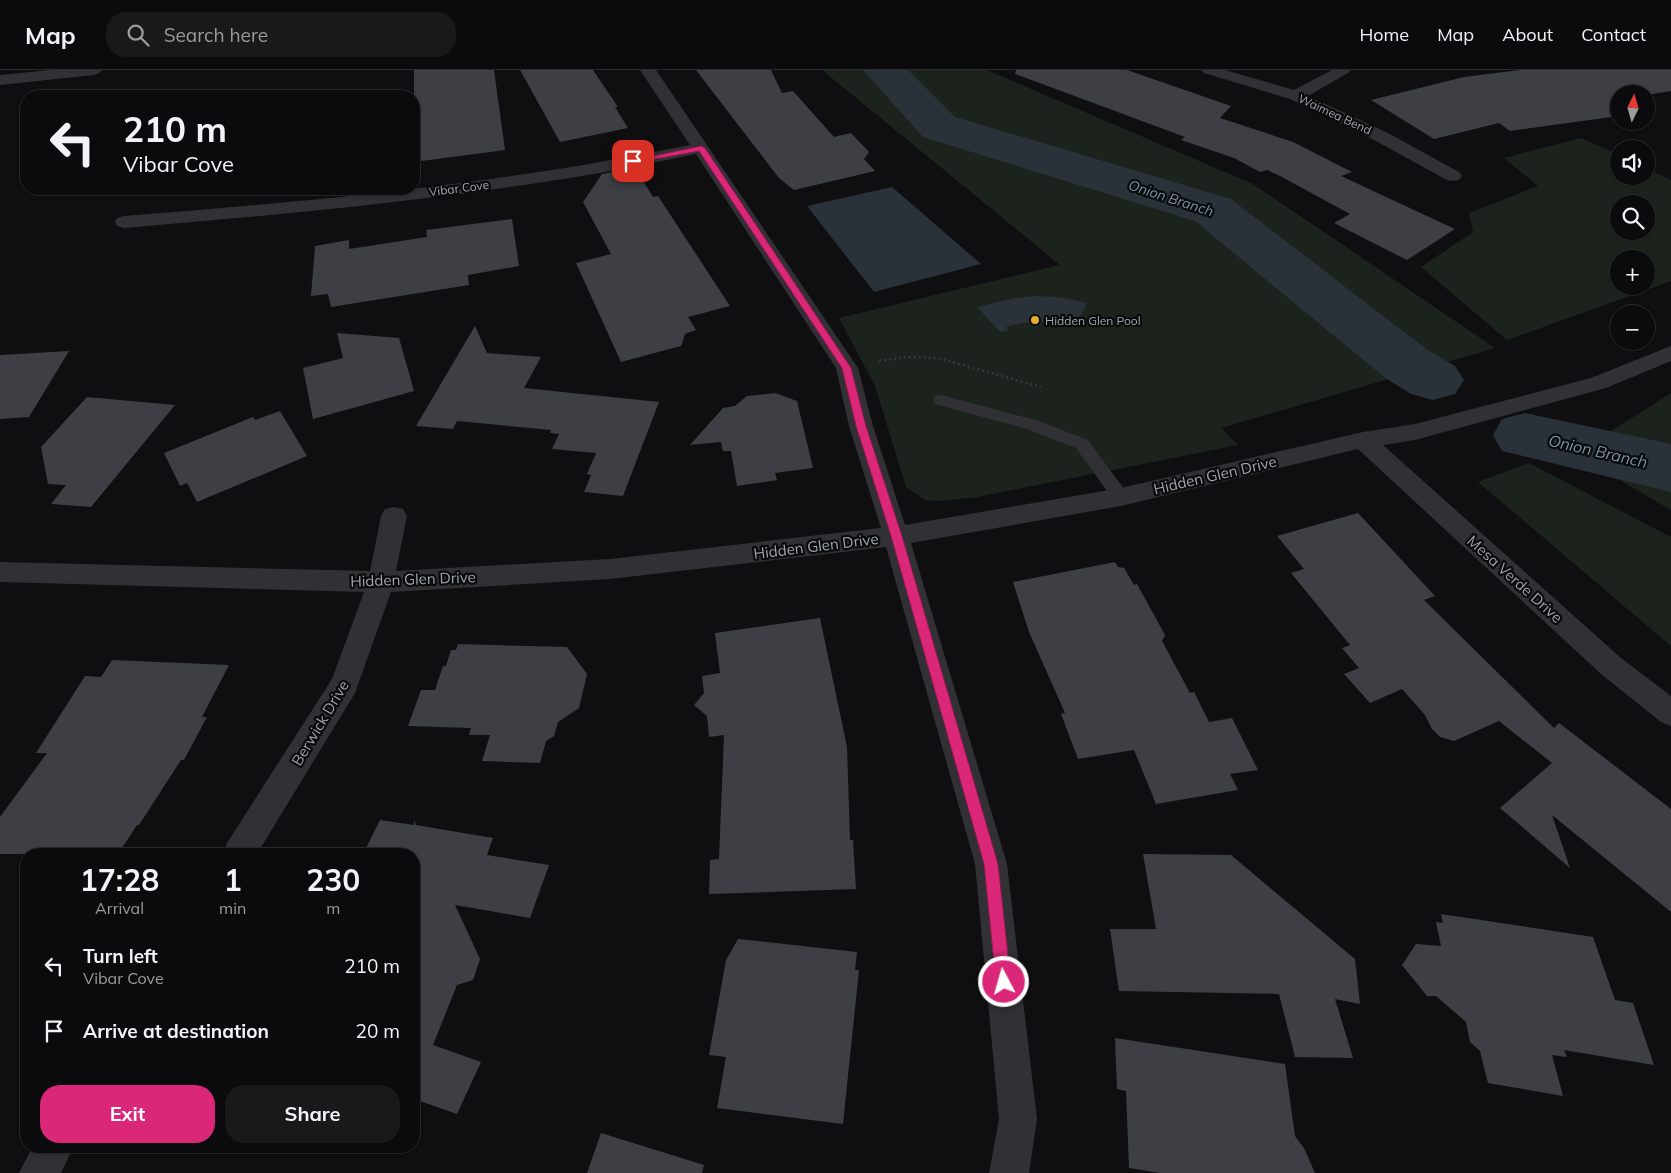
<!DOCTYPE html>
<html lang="en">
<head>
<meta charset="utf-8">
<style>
	:root { --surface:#0b0b0d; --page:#19191b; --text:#f1f3f6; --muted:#9a9b9d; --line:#2b2b2e; --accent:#db2777 }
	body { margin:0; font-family:Mulish,sans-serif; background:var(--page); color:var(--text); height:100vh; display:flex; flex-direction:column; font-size:19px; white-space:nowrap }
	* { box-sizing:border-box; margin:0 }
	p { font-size:16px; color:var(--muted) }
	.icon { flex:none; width:28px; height:28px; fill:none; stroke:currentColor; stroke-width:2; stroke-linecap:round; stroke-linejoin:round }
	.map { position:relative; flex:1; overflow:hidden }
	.sheet { position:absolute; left:20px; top:778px; width:400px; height:305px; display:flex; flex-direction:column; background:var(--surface); border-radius:20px; box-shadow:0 1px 4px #0004,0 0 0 1px var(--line) }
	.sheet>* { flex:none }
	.banner { position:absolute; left:20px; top:20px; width:400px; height:105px; border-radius:20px; box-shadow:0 1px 4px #0004,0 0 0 1px var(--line); background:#0b0b0d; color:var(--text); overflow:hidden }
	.needle { width:32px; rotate:5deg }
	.tools { position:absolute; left:1610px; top:15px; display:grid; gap:10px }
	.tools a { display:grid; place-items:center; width:45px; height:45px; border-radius:50%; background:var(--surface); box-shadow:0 1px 4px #0004,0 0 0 1px var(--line); font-size:25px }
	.pin { position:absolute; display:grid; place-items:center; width:42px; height:42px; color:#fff; margin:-21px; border-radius:10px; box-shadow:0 2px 8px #0006 }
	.me { position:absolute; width:55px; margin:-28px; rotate:354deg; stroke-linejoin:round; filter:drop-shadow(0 0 4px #0008) }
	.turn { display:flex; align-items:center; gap:18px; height:105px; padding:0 20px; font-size:22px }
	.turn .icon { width:65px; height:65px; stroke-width:2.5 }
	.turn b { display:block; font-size:35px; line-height:42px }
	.eta { display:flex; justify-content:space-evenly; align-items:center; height:85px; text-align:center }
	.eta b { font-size:30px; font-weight:700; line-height:35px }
	.action { display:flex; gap:10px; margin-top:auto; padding:10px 20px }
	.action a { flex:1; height:58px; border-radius:20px; background:var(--accent); color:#fff; font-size:20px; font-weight:700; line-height:58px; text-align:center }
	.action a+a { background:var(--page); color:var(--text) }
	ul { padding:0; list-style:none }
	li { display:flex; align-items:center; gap:15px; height:65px; padding:0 20px }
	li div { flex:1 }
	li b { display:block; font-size:19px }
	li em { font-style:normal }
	header { display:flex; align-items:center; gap:30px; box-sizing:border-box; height:70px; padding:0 25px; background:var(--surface); border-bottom:1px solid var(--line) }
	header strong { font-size:24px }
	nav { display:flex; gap:28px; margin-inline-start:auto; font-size:18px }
	.search { width:350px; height:45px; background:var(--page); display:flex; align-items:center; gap:12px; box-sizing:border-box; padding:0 18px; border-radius:20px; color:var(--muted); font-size:19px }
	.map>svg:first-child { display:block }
</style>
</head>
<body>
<header>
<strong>Map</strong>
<div class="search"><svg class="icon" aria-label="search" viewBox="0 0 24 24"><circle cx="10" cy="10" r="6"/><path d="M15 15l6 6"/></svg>Search here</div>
<nav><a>Home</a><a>Map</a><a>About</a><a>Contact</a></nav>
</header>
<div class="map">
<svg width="1671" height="1103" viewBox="0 0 1671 1103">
	<rect width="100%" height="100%" fill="#0f0f11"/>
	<path fill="#1c231d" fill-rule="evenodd" d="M 822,0 L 987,0 L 1253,114 L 1495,278 L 1221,358 L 1238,375 L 977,427 L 939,431 L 925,430 L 906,417 L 875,316 L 839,248 L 1060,195 Z
		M 1581,68 L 1619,85 L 1619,106 L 1646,106 L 1646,98 L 1671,110 L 1671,211 L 1507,270 L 1421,197 L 1473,162 L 1469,143 L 1538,116 L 1504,88 ZM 1619,134 L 1646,134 L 1646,161 L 1619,161 ZM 1619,189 L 1646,189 L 1646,216 L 1619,216 Z
		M 1671,323 L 1671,440 L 1575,384 Z
		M 1529,393 L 1671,467 L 1671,576 L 1478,412 Z"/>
	<path fill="#2a3138" d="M 892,117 L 981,194 L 874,222 L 807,136 Z
		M 1035,226 L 1059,227 L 1087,233 L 1075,257 C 1051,251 1029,250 1006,257 L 1008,261 L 1000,262 L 977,237 L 1015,228 Z"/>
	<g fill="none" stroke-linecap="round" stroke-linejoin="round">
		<path fill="#2a3138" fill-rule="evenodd" d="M 863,0 L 908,0 L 955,47 L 1231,129 L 1426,279 L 1455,296 L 1464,310 L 1455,324 L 1433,330 L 1411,324 L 1384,307 L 1195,151 L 923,67 Z
			M 1525,343 L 1671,374 L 1671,422 L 1502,381 L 1493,365 L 1502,349 Z"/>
	</g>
	<path fill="#3e3f44" d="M 414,0 L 494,0 L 505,80 L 414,92 Z
		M 520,0 L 593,0 L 618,37 L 615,37 L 628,58 L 560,72 Z
		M 696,0 L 771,0 L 782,23 L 793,21 L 834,67 L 851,63 L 869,82 L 864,89 L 875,101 L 794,120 L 779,108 Z
		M 1016,0 L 1127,0 L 1231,36 L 1220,48 L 1293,72 L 1352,102 L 1341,106 L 1455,159 L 1407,190 L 1334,153 L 1350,144 L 1280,106 L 1267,100 L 1260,102 L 1234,88 L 1181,70 L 1185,67 L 1015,4 Z
		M 1520,0 L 1671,0 L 1671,21 L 1646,25 L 1619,24 L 1619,46 L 1510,61 L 1499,53 L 1434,69 L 1371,30 L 1464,7 Z
		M 635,98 L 653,127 L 658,126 L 730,236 L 688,247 L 696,260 L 685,264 L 681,276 L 621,292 L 576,193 L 611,184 L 583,132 L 602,104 Z
		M 512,149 L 519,196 L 468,205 L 469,215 L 331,237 L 328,224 L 311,226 L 315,176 L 349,170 L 349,179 L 427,167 L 426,160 Z
		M 475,256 L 487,283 L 541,287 L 524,318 L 659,332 L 623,426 L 584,422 L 591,405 L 587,404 L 596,383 L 552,379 L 559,364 L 550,363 L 551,360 L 457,351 L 453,359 L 416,356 Z
		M 337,263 L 399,268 L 414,321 L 313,349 L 303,298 L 343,288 Z
		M 69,281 L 29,347 L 0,349 L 0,285 Z
		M 775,323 L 797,331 L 813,398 L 775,403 L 777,410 L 737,416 L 731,381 L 723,381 L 721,372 L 690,375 L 723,338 L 735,336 L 747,326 Z
		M 87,327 L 175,335 L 91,437 L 51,434 L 66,415 L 48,414 L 41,377 Z
		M 280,341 L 307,386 L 197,432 L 187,413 L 180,416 L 164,383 L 253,347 L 255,350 Z
		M 1358,443 L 1435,526 L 1424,530 L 1554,658 L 1559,653 L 1671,739 L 1671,842 L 1552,745 L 1570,798 L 1500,738 L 1552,693 L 1499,651 L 1454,671 L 1440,667 L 1432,659 L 1425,645 L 1402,619 L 1370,633 L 1344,604 L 1359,598 L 1342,578 L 1350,575 L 1291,503 L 1304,499 L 1277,466 Z
		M 1115,492 L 1118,497 L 1124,498 L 1134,515 L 1137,514 L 1165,565 L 1162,571 L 1190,623 L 1194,622 L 1209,652 L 1232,648 L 1258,700 L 1230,704 L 1238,720 L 1156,734 L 1134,680 L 1078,689 L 1061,644 L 1065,643 L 1029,562 L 1013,512 Z
		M 820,548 L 847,677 L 850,770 L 853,770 L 856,819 L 709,824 L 710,790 L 719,789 L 724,665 L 709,667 L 707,646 L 694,635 L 704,623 L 702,606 L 720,603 L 715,563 Z
		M 458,574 L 567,577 L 587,604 L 579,638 L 558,652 L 554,666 L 546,671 L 540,693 L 482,691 L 490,665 L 469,665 L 471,658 L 408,656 L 421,620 L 435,620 L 443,596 L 446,596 L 451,580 L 456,580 Z
		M 112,590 L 229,595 L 202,647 L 207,647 L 184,690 L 181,690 L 139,755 L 137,755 L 118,784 L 0,784 L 0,747 L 47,683 L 36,683 L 85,606 L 101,607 Z
		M 380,750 L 414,755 L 414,750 L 416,755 L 493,768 L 487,785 L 549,795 L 530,848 L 455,835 L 480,889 L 473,910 L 457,915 L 433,975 L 481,992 L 457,1044 L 414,1029 L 414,784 L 363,784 Z
		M 1143,784 L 1231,785 L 1355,889 L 1360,934 L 1335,929 L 1353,988 L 1295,987 L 1279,924 L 1119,921 L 1110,859 L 1156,859 Z
		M 1441,844 L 1593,867 L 1615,930 L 1633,933 L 1654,995 L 1564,980 L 1567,987 L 1552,985 L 1563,1026 L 1488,1013 L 1480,981 L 1470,972 L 1466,952 L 1436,926 L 1427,926 L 1402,895 L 1416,874 L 1441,876 L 1436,852 L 1443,853 Z
		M 738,869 L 857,882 L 855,900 L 859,900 L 843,1054 L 717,1038 L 726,987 L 709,985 L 726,890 Z
		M 1115,968 L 1285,994 L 1295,1066 L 1304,1078 L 1315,1103 L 1160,1103 L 1129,1098 L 1126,1021 L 1117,1019 Z
		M 601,1063 L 704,1095 L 702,1103 L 587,1103 Z"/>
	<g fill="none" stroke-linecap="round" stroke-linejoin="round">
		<path stroke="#37383c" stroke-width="2.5" stroke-dasharray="2 3" stroke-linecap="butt" d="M 879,291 L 908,287 L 938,288 L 1041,317"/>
		<path fill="#313135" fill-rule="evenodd" d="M 941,325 L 1039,351 L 1088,370 L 1130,427 L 1127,432 L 1121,434 L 1115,432 L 1076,378 L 1027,359 L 935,334 L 933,330 L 935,326 Z"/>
		<path fill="#313135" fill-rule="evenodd" d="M 51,0 L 102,0 L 99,3 L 94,5 L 0,15 L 0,5 Z
			M 640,0 L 656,0 L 858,298 L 873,356 L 905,455 L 1121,418 L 1363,362 L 1415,354 L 1591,308 L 1671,276 L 1671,291 L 1606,318 L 1415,370 L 1383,375 L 1621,588 L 1671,626 L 1671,656 L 1661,652 L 1601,604 L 1358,379 L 1121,436 L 911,473 L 1007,794 L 1037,1049 L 1029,1103 L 989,1103 L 999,1049 L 975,794 L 886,477 L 610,509 L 391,522 L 355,623 L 257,784 L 223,784 L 227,773 L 332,609 L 364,522 L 0,512 L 0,492 L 370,501 L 381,446 L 385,439 L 394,437 L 403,439 L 407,446 L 396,501 L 610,489 L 881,458 L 849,356 L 836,298 L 696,84 C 647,94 599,104 550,111 C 409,133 266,146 124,158 L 117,156 L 115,152 L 117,148 L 124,146 C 267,135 410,122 552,100 C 598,93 644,84 690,75 Z
			M 1201,0 L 1225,0 L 1294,20 L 1332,0 L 1351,0 L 1348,3 L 1308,26 L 1388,63 L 1459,102 L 1462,106 L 1459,110 L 1453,111 L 1447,110 L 1376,71 L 1290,29 L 1204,3 Z
			M 33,1076 L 74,1076 L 61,1103 L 19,1103 Z"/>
	</g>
	<path fill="#db2777" stroke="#8e194d" d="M 701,76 L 705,78 L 851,298 L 866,356 L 902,466 L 998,794 L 1011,912 L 1009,917 L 1004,919 L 998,917 L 996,912 L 984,794 L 891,466 L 856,356 L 842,298 L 699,81 L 633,93 L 630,91 Z"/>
	<circle fill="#e6af32" stroke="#0a0a0b" stroke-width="2" cx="1035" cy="250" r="5"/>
	<g text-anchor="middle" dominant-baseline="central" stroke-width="4.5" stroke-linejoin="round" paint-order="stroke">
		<g font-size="12" fill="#a1a5b1" stroke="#0a0a0b">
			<text transform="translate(1335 44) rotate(25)">Waimea Bend</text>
			<text transform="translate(459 118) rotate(-7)">Vibar Cove</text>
		</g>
		<g font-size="12" fill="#a1a5b1" stroke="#0a0a0b" text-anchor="start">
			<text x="1045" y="250">Hidden Glen Pool</text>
		</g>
		<g font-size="14" font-style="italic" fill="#7992ab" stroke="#0a0a0b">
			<text transform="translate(1171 128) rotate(18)">Onion Branch</text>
		</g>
		<g font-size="15" fill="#a1a5b1" stroke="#0a0a0b">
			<text transform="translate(1215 405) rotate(-13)">Hidden Glen Drive</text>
			<text transform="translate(816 476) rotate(-7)">Hidden Glen Drive</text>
			<text transform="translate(413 509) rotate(-2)">Hidden Glen Drive</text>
			<text transform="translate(1515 509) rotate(42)">Mesa Verde Drive</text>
			<text transform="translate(320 653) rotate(-59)">Berwick Drive</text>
		</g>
		<g font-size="16" font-style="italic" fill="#7992ab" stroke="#0a0a0b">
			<text transform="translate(1598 381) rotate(13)">Onion Branch</text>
		</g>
	</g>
</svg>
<div class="tools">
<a><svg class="needle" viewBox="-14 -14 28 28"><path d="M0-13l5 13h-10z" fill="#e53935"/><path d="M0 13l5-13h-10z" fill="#9a9b9d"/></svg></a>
<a><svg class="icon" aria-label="sound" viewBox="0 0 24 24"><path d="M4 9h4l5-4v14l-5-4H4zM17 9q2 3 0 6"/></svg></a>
<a><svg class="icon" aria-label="search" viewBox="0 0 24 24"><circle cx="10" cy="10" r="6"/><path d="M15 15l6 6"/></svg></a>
<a>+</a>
<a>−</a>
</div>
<div class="pin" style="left:633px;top:91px;background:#d93025"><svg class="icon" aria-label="arrive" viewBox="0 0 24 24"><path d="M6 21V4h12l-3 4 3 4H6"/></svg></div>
<svg class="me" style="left:1004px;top:912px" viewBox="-20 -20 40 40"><circle r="17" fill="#db2777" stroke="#fff" stroke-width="3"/><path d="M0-11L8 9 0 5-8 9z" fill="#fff"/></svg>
<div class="banner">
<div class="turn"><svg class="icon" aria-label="left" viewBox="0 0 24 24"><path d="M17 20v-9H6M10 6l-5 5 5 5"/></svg><div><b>210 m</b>Vibar Cove</div></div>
</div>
<section class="sheet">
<div class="eta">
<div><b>17:28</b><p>Arrival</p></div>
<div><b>1</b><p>min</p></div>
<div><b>230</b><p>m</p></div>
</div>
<ul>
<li><svg class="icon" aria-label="left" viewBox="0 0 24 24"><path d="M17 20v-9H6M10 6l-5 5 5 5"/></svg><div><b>Turn left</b><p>Vibar Cove</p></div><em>210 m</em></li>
<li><svg class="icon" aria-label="arrive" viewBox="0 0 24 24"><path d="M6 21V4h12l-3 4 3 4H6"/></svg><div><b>Arrive at destination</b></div><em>20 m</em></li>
</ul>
<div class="action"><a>Exit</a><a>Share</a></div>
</section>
</div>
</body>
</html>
